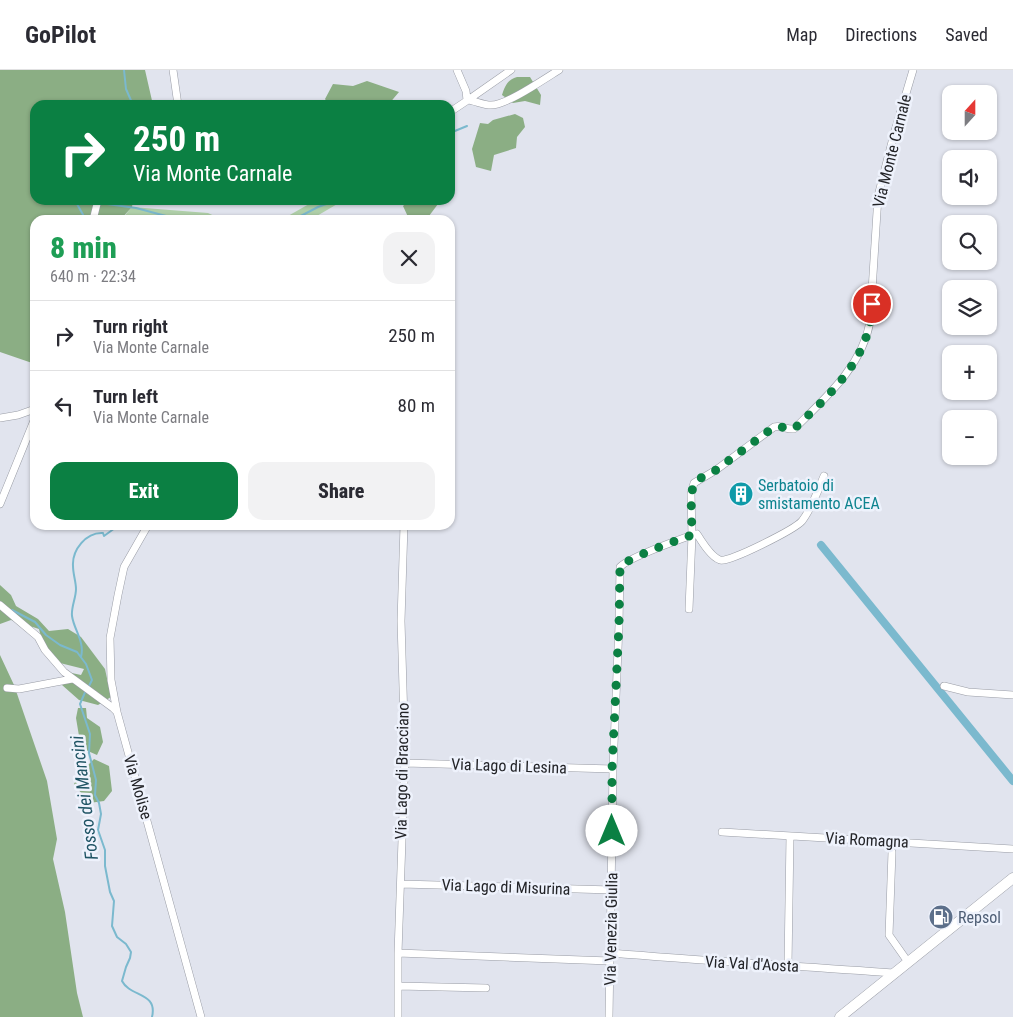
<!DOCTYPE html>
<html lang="en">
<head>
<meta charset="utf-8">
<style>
	:root { --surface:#fff; --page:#f2f2f3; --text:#2b2b33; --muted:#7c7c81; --line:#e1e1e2; --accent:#0b8043 }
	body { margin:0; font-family:"Roboto Condensed",sans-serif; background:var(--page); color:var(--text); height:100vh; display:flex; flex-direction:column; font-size:19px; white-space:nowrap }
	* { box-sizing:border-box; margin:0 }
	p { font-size:16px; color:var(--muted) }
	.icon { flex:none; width:28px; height:28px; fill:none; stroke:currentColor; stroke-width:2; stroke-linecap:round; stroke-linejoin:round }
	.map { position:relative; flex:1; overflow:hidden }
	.side { position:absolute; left:30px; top:145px; width:425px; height:315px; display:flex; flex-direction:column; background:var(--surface); border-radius:15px; box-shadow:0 1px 4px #0004 }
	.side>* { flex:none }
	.top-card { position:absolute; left:30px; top:30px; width:425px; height:105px; border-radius:15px; box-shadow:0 1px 4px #0004; background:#0b8043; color:#fff; overflow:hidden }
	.needle { width:32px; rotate:21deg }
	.controls { position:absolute; left:942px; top:15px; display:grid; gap:10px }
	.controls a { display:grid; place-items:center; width:55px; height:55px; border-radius:10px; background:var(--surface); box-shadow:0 1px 4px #0004; font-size:25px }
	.pin { position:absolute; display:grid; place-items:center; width:42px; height:42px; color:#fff; margin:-21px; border:2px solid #fff; border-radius:50%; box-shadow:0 1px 5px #0007 }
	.me { position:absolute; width:55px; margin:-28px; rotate:0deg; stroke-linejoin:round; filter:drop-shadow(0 0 4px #0008) }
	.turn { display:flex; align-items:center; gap:18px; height:105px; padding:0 20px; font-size:22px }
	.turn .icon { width:65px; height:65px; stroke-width:2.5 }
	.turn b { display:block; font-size:35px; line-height:42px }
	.round { display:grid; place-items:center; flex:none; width:52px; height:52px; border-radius:15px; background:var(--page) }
	.head { display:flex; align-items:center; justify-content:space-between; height:85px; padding:0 20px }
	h1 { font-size:30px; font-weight:800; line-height:38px; color:#1e9e55 }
	.button { display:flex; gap:10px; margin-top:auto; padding:10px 20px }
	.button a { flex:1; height:58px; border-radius:15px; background:var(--accent); color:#fff; font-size:20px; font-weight:800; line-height:58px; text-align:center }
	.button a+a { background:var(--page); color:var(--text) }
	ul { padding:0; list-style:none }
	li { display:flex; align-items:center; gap:15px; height:70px; padding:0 20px; border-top:1px solid var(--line) }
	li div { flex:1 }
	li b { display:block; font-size:19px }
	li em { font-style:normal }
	header { display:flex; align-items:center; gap:30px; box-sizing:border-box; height:70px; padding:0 25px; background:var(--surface); border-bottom:1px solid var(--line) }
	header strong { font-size:24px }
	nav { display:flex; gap:28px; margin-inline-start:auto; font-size:18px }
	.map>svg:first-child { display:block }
</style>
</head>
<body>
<header>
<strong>GoPilot</strong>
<nav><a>Map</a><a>Directions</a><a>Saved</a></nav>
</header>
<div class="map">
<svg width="1013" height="947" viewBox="0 0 1013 947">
	<rect width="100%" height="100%" fill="#e1e4ee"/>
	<path fill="#b0d0a9" d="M 316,130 L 351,130 L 339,133 L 310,150 L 281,150 Z
		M 132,137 L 208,143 L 223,150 L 121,150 Z"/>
	<path fill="#8bae84" d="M 0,0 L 145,0 L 153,35 L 35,35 L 35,130 L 133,130 L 132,137 L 120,150 L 35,150 L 35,294 L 0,282 Z
		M 517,7 L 530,7 L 541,25 L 540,35 L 525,31 L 513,33 L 502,25 C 505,16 507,10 517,7 Z
		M 367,11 L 399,22 L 388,35 L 329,35 L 325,29 L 333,14 L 353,16 Z
		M 515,44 L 523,48 L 525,57 L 517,67 L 516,78 L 494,85 L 491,101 L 476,97 L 472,79 L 480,53 L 488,54 L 493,50 Z
		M 409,130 L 441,130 L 426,150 L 409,149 L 403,136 Z
		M 0,515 L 11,525 L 16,536 L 38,549 L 49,561 L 68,559 L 81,567 L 105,599 L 111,627 L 98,635 L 79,630 L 62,615 L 67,602 L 81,605 L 84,599 L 60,593 L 43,575 L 39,559 L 11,550 L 0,554 Z
		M 0,585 L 14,615 L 47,711 L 57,769 L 53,789 L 65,842 L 77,923 L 83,947 L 0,947 Z
		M 78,638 L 86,638 L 87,648 L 100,657 L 103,672 L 97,685 L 81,678 L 76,648 Z
		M 94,689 L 109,696 L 112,721 L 104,731 L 89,733 L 74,714 L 80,703 Z"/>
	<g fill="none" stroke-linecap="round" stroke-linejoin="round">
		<path stroke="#7bb9ce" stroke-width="2" d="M 124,0 L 126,19 L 133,35
			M 450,63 L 467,56
			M 77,130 L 77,134 L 86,150
			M 77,134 L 107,134 L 136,138 L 181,150
			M 293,150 L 318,137 L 337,130
			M 12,540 L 35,552 L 46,565 L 60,575 L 77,582 L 86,594 L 92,610 L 89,616
			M 81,587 C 85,572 74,560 72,546 C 71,537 76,528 76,519 C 76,512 73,504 73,496 C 72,480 86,462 103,463 L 104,466 L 115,458 L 116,455
			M 86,620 L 80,634 L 90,664 L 89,683 L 96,710 L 95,725 L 99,733 L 101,744 L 98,760 L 105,780 L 105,796 L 110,822 L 114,831 L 112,856 L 117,867 L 126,874 L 131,882 L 130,888 L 126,897 L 122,911 C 130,927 158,922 152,947"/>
		<path stroke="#7bb9ce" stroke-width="8" d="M 821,475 L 1013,711"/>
		<defs>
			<path id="street" d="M 173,0 L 178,35
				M 457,0 L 466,21 L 467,30
				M 468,30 L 511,0
				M 450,42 L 468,30 C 475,31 484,35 491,35 C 507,35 544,9 559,0
				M 93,150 L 98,130
				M 0,348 L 18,345 L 35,339
				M 0,434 L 35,348
				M 697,464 C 702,472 711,487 720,490 C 729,493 795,459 802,451 C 812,438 818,420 824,406
				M 0,535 L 38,567 L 45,580 L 64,602 L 113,638 L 117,642 L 201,947
				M 689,539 L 692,465
				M 944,616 L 968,622 L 1013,625
				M 7,618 L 19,619 L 72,609
				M 117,642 L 111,610 L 110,568 L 118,525 L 124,497 L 148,455
				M 405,693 L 613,699
				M 722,762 L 1013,779
				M 892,782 L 889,865 L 908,892
				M 401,814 L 612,820
				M 398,883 L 610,891
				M 611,883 C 705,891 799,896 893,903
				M 788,895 L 790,766
				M 398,916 L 486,918
				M 398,947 L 398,883 L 405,685 L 401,551 L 404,455
				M 609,947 L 613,699 L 619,555 L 620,497 C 628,488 678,470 692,465 L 691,424 L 694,413 L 716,400 L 774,357 C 782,355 786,360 794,359 C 824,329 862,297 870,252 L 878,126 L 894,64 L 913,0"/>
			<path id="secondary" d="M 840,947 L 1013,808"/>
		</defs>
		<use href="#street" stroke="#999ca5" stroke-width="8"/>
		<use href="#secondary" stroke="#999ca5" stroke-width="11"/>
		<use href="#street" stroke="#fff" stroke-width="7"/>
		<use href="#secondary" stroke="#fff" stroke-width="10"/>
	</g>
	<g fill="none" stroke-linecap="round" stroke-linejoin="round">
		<path stroke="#0b8043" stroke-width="9" stroke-dasharray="0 16.2" d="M 612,761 L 612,699 L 619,555 L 620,497 C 627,488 678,470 692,465 L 691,424 L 695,411 L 716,400 L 774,357 C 782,355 786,360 794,359 C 823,331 857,301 868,261 C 871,252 871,242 872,234"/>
	</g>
	<defs>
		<symbol id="building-disc" viewBox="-11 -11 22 22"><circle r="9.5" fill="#0f9aa8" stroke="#eef2fc"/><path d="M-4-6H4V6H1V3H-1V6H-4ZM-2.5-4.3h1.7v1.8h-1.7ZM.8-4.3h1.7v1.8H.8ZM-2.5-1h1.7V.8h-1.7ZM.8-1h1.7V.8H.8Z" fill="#fff"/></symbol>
		<symbol id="fuel-disc" viewBox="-11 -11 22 22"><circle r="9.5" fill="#5c6f8a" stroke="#eef2fc"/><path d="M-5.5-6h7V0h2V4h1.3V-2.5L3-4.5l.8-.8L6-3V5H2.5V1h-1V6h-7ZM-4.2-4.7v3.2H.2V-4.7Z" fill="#fff"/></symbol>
	</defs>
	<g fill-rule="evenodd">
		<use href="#building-disc" x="727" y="410" width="28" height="28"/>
		<use href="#fuel-disc" x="927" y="833" width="28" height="28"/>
	</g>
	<g text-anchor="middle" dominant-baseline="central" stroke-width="5" stroke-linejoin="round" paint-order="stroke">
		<g font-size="16" fill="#232428" stroke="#eef2fc">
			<text transform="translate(892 81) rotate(-76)">Via Monte Carnale</text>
			<text transform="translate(509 696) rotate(2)">Via Lago di Lesina</text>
			<text transform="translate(402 701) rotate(-89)">Via Lago di Bracciano</text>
			<text transform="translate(138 717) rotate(74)">Via Molise</text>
			<text transform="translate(867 770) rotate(3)">Via Romagna</text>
			<text transform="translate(506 817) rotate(2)">Via Lago di Misurina</text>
			<text transform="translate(611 859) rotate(-89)">Via Venezia Giulia</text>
			<text transform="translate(752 894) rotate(3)">Via Val d'Aosta</text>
		</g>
		<g font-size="16" fill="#0d838f" stroke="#eef2fc" text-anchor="start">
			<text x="758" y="415">Serbatoio di<tspan x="758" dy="18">smistamento ACEA</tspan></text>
		</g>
		<g font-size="16" fill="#4e5e75" stroke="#eef2fc" text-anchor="start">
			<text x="958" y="847">Repsol</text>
		</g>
		<g font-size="18" font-style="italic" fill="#215565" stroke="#eef2fc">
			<text transform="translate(84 728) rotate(-97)">Fosso dei Mancini</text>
		</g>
	</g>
</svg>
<div class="controls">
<a><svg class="needle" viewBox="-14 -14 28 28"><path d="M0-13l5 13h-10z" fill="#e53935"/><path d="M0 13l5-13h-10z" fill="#7c7c81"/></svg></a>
<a><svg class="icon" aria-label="sound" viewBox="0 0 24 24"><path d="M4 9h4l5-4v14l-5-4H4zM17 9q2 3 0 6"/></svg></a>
<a><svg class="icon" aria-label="search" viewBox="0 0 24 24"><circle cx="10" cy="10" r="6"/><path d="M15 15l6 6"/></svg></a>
<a><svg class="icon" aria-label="layers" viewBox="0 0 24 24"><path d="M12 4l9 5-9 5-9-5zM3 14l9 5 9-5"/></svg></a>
<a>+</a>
<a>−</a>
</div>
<div class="pin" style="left:872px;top:234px;background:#d93025"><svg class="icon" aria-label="arrive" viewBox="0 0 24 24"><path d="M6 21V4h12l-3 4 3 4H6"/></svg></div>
<svg class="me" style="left:612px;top:761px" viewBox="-20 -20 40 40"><circle r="19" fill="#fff"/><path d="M0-13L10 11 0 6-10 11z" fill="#0b8043"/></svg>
<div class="top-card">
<div class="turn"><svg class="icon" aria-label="right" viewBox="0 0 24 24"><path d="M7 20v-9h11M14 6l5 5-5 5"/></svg><div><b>250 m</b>Via Monte Carnale</div></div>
</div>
<section class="side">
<div class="head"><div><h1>8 min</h1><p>640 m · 22:34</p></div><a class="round"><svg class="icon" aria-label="close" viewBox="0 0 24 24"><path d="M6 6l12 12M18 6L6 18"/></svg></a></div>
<ul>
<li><svg class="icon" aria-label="right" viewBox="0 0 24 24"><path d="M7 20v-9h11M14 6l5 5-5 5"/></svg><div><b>Turn right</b><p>Via Monte Carnale</p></div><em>250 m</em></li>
<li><svg class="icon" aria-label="left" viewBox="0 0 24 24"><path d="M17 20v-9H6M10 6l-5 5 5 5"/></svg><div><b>Turn left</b><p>Via Monte Carnale</p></div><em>80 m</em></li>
</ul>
<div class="button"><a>Exit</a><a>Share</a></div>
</section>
</div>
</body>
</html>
